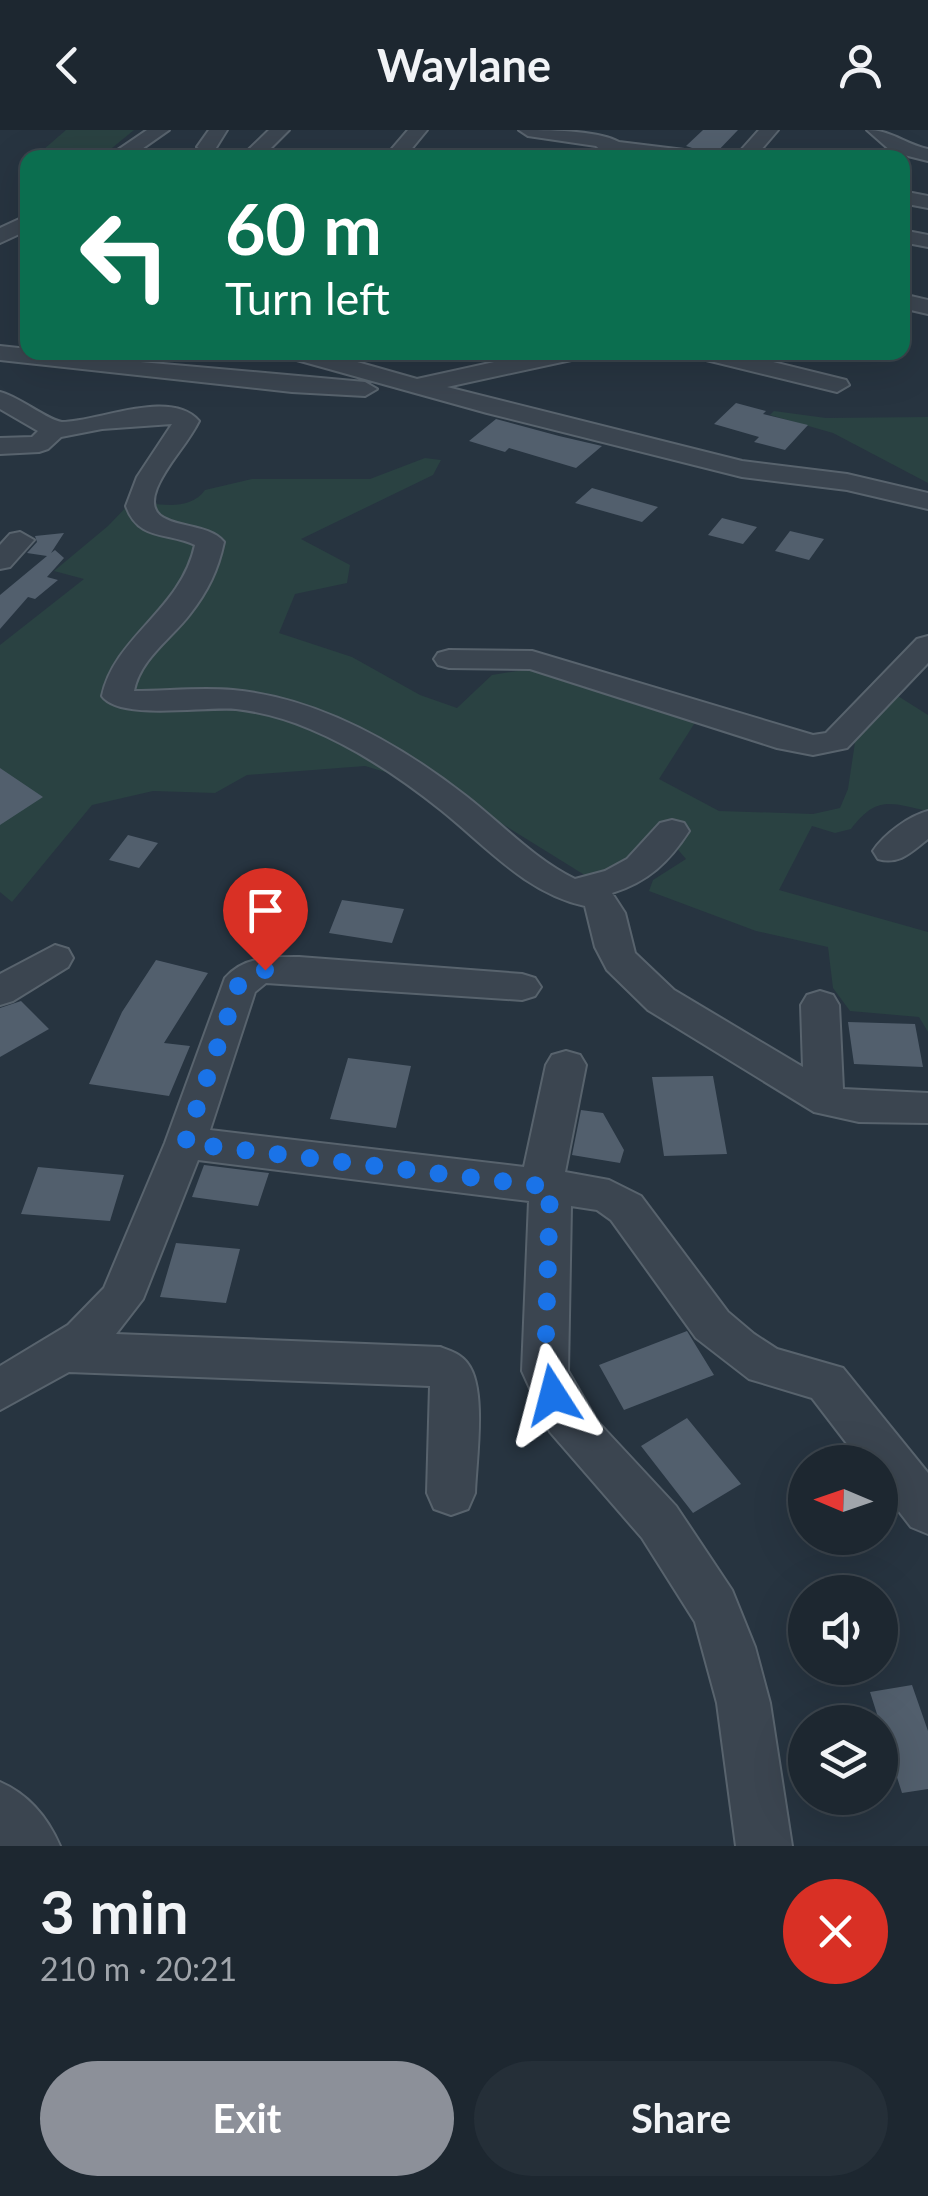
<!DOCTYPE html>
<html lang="en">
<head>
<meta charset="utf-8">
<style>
	:root { --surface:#1d2730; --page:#252f38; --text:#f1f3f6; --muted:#a0a5ab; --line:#3b444c; --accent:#8c9099 }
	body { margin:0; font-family:Lato,sans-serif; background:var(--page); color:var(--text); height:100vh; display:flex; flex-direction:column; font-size:38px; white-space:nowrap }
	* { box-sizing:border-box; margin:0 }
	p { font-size:32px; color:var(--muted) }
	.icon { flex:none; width:55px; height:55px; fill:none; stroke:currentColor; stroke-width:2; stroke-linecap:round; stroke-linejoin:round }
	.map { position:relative; height:1716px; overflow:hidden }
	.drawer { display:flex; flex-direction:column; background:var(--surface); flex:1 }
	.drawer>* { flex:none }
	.banner { position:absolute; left:20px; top:20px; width:890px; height:210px; border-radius:20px; box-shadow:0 10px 40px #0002,0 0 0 2px var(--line); background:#0b6e4f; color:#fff; overflow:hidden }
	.needle { width:65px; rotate:272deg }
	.fabs { position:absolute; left:788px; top:1315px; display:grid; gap:20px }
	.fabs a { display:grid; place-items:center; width:110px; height:110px; border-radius:50%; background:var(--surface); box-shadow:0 10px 40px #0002,0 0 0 2px var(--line); font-size:50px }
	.pin { position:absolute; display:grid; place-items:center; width:85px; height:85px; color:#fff; margin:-102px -42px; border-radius:50% 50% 50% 0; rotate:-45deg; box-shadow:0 0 10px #0007 }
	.pin .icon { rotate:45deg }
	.me { position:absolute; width:110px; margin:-55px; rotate:351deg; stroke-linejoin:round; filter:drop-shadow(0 0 8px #0008) }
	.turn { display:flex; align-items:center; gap:35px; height:210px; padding:0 40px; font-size:45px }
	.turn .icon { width:130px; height:130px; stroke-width:2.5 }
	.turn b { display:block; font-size:70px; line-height:85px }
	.round { display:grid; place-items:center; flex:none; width:105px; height:105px; border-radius:52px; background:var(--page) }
	.headline { display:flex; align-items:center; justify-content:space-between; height:170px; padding:0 40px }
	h1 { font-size:60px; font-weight:700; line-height:75px }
	.cta { display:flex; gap:20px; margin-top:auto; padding:20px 40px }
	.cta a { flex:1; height:115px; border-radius:60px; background:var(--accent); color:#fff; font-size:40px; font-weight:700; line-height:115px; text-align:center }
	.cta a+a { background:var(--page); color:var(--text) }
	header { display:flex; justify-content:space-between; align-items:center; height:130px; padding:0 40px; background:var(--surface); font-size:45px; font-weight:700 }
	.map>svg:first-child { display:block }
</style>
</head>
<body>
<header><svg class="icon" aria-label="back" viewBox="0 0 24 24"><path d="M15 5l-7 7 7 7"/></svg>Waylane<svg class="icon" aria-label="person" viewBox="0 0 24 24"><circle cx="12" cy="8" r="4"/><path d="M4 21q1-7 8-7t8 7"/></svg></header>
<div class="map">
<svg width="928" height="1716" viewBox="0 0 928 1716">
	<rect width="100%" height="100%" fill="#273440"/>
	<path fill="#2a4242" d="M 66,0 L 134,0 L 101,27 L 36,26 Z
		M 774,281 L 826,288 L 928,287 L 928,353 L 833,303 L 770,285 Z
		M 425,328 L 441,330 L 433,345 L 301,409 L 350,435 L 347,453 L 295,464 L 279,503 L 352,527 L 420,565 L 457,578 L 492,545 L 542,537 L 696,591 L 659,649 L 719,681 L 813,684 L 840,678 L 848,659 L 857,599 L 890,561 L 928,585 L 928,681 C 890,673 877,665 851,699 L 835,703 L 812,696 L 779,760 L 928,802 L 928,902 L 919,887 L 850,881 L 833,858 L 828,817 L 756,801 L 649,761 L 653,750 L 686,729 L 674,715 L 638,726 L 591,749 L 449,661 L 365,636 L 247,645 L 215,663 L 153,661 L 92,675 L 12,772 L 0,762 L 0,515 L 84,449 L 54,441 L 108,396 L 132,371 C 155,373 189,383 205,360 L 252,349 L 370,349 Z"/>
	<path fill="#525f6d" d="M 703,0 L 738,0 L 714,25 L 686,16 Z
		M 736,273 L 766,281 L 763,284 L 808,295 L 785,320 L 754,312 L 759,307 L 714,294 Z
		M 496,289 L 559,306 L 602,316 L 576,338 L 509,318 L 505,322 L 469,311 Z
		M 592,358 L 658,377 L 642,392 L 575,373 Z
		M 722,388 L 757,397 L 743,414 L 708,405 Z
		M 790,401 L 824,409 L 809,430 L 775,421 Z
		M 64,403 L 51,423 L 55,420 L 64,428 L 47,447 L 58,450 L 35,469 L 28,467 L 0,499 L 0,465 L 47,426 L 27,423 L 37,412 L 35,406 Z
		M 0,638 L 43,667 L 0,695 Z
		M 128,705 L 158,713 L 139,738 L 109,730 Z
		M 342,770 L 404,779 L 392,813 L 329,803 Z
		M 156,830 L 208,843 L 164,913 L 190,916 L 169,966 L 89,954 L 122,882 Z
		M 21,871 L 49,899 L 0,927 L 0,878 Z
		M 848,892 L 915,894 L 923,937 L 854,934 Z
		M 348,928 L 411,936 L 396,998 L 330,989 Z
		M 713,946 L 727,1024 L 664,1026 L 652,947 Z
		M 581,980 L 603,983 L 624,1020 L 620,1033 L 572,1025 Z
		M 204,1035 L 269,1043 L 258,1076 L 192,1067 Z
		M 38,1037 L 124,1045 L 110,1091 L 21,1084 Z
		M 176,1113 L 240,1119 L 226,1173 L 160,1167 Z
		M 687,1201 L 714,1245 L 624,1280 L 599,1235 Z
		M 687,1288 L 741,1354 L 693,1383 L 641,1316 Z
		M 912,1555 L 928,1601 L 928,1659 L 902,1663 L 870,1562 Z"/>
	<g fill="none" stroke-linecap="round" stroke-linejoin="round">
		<defs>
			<path id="minor" d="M 147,0 L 169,0 L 129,28 L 106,28 Z
				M 209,0 L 227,0 L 214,21 L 207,23 L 197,17 Z
				M 269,0 L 289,0 L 261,28 L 240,28 Z
				M 408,0 L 427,0 L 404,28 L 384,28 Z
				M 519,0 C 547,0 597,0 619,12 L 701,22 L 710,28 C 684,28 614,33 596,16 L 528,6 Z
				M 759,0 L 778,0 L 754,28 L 734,28 Z
				M 867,0 C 891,0 905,14 928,19 L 928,31 L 892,22 Z
				M 902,61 L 928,66 L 928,78 L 902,73 Z
				M 28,85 L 28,100 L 0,113 L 0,98 Z
				M 902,100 L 928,105 L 928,117 L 902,112 Z
				M 902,164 L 928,170 L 928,184 L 902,178 Z
				M 0,216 L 28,219 L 28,222 L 365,252 L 377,259 L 365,266 L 292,262 L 0,230 Z
				M 283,222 L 322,222 L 417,249 L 540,222 L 587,222 L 576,229 L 447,257 L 742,331 L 847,344 L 928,363 L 928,379 L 847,360 L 742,347 L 487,283 L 286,227 Z
				M 691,222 L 733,222 L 846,250 L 849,255 L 837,262 L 694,227 Z
				M 0,262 C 18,266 49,291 62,292 C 98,292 170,258 199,291 C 187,315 167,334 157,358 C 139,404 205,387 224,412 C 218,440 208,461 190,484 C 171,509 140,529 134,561 C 167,561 200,557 233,560 C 320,568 399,614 466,666 C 502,694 534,729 575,749 L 605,741 L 627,729 L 660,693 L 672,690 L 684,693 L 689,701 C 669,732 648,752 612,763 L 625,783 L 635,823 L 674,860 L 803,937 L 801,875 L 807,865 L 820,861 L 833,865 L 839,875 L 843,959 L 928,963 L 928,993 L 859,992 L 814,982 L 648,880 L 607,840 L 595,817 L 585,776 C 526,763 487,717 441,680 C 401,648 358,619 310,599 C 287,589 262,582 236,579 C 206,576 120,591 102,566 C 115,506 181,480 195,415 C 168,402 138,411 126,376 L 137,347 L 172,294 L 102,299 L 61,307 L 48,319 L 39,322 L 0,324 L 0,308 L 32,307 L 38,301 L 0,279 Z
				M 20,402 L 34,410 L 10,437 L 0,439 L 0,415 L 10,404 Z
				M 928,506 L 928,533 L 847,618 L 813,625 L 777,618 L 530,539 L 449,538 L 438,535 L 434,529 L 438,523 L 449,520 L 532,521 L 813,605 L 826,603 L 917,509 Z
				M 928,681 L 928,709 C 911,722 900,735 878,729 L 873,721 C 884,704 909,686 928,681 Z
				M 55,815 L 68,819 L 73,828 L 68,837 L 13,871 L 0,875 L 0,844 Z
				M 299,827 L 522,844 L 535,848 L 541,857 L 535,866 L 522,870 L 266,853 L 255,862 L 210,1000 L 524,1037 L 546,935 L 552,925 L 566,921 L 580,925 L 586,935 L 565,1042 L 609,1050 L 641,1066 L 728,1182 L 754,1204 L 777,1219 L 843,1238 L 928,1343 L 928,1404 L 911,1397 L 880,1357 L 880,1332 L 861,1332 L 812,1268 L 749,1249 L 696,1208 L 611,1090 L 597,1080 L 571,1076 L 568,1241 L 597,1291 L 676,1376 L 732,1460 L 755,1517 L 770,1573 L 792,1716 L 736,1716 L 717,1573 L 695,1492 L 642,1408 L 550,1302 L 522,1241 L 529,1071 L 198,1030 L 143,1169 L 116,1204 L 440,1217 C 451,1221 461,1224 468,1234 C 487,1259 476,1331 475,1363 L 468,1379 L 451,1385 L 434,1379 L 427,1363 L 430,1256 L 69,1242 L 0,1280 L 0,1236 L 68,1195 L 104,1158 L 165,1013 L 225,848 C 244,826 272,827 299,827 Z
				M 0,1652 C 28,1664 48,1688 60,1716 L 0,1716 Z"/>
		</defs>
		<use href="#minor" stroke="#58636d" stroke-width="4"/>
		<use href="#minor" fill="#3b4550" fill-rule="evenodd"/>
	</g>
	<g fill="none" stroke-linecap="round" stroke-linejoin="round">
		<path stroke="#1a73e8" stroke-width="18" stroke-dasharray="0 32.4" d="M 265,840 L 250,844 L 238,856 L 185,1013 L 550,1057 L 545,1241 L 553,1265"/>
	</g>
</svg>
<div class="fabs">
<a><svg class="needle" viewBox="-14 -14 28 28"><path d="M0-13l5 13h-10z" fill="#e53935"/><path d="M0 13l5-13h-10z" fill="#a0a5ab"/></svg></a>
<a><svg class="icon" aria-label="sound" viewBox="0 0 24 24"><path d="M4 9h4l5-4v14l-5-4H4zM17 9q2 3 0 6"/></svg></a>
<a><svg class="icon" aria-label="layers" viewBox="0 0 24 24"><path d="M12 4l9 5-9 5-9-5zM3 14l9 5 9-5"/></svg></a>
</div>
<div class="pin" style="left:265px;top:840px;background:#d93025"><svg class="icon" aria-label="arrive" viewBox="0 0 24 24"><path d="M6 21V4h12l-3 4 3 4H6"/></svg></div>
<svg class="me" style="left:553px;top:1265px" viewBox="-20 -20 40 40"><path d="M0-17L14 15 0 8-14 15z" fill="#1a73e8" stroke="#fff" stroke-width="4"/></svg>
<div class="banner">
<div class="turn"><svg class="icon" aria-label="left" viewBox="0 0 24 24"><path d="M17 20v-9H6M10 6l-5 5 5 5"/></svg><div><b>60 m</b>Turn left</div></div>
</div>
</div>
<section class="drawer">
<div class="headline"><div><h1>3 min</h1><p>210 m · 20:21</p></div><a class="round" style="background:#d93025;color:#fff"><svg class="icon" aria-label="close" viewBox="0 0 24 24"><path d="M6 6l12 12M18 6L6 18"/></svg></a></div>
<div class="cta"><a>Exit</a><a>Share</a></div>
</section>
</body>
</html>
